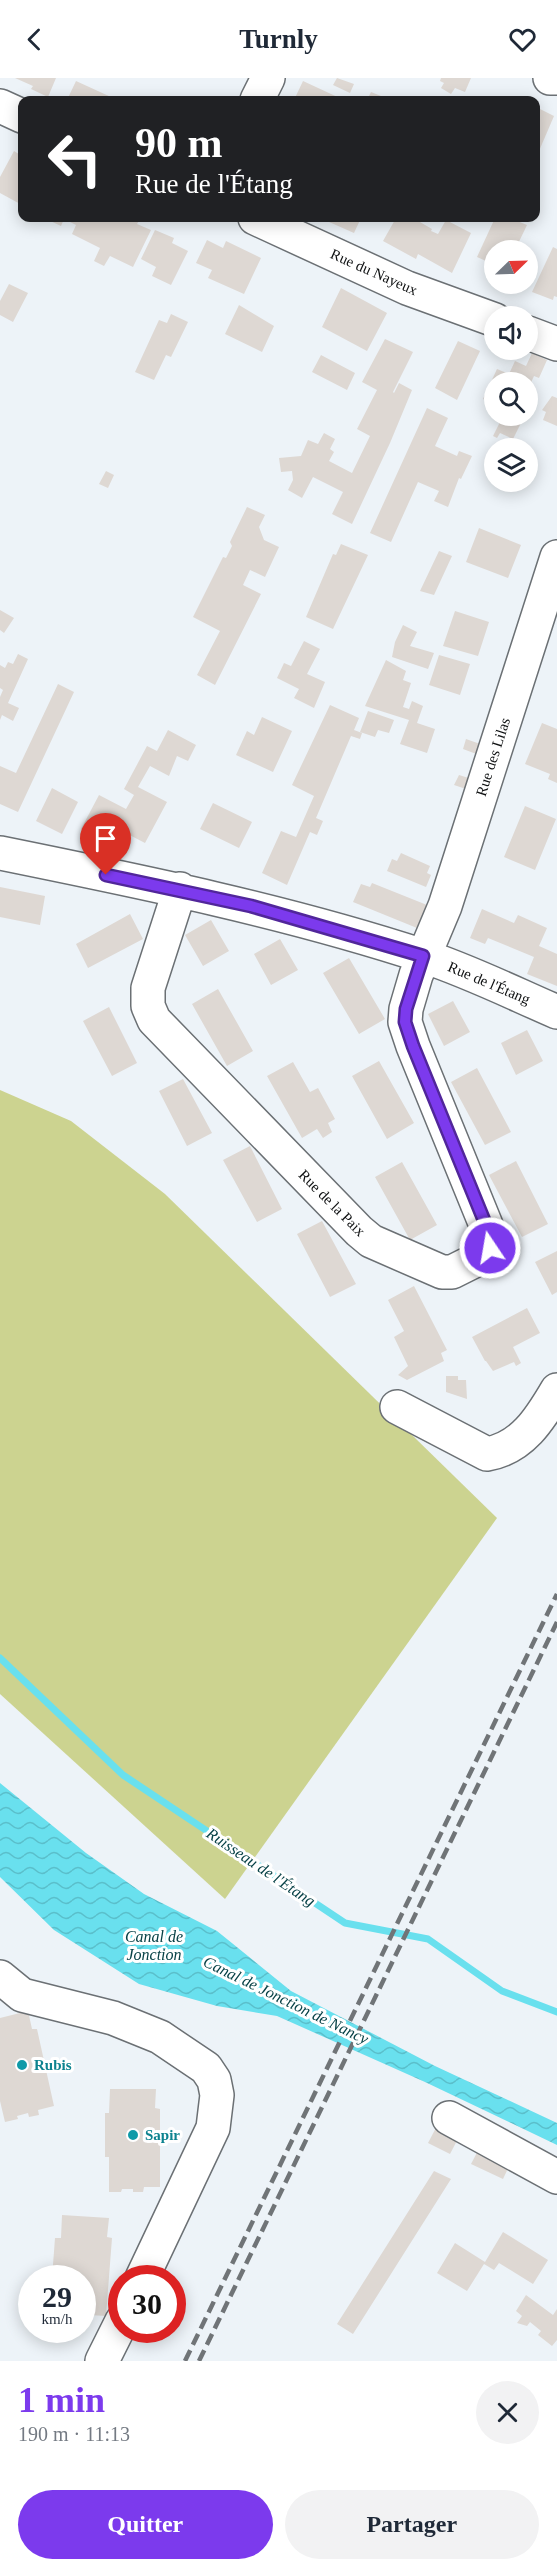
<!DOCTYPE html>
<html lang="fr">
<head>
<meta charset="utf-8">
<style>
	:root { --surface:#fff; --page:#f2f2f3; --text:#1f2937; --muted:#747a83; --accent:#7c3aed }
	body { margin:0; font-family:"Times New Roman",serif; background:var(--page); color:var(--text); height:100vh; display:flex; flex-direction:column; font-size:22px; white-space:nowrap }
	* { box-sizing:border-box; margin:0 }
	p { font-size:20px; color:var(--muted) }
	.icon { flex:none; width:33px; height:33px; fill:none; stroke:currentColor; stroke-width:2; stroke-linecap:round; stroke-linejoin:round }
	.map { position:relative; height:2283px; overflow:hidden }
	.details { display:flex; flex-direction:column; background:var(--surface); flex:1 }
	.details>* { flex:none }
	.top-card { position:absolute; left:18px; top:18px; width:522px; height:126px; border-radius:12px; box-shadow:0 3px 15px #0003; background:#202124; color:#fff; overflow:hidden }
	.needle { width:39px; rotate:67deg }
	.buttons { position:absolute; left:484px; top:162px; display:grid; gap:12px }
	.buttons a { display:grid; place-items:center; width:54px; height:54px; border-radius:50%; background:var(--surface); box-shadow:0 3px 15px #0003; font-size:30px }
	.speed { position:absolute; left:18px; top:2187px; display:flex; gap:12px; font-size:30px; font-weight:700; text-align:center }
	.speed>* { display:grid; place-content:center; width:78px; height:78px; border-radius:50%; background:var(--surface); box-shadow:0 3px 15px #0003; line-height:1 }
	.speed small { font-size:15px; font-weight:400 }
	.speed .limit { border:9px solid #d22; background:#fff; color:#111 }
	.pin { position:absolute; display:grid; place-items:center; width:51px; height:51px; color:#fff; margin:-62px -26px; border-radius:50% 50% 50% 0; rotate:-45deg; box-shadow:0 0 6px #0007 }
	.pin .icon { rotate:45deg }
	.me { position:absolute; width:66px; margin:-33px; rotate:348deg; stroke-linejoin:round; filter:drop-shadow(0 0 4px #0008) }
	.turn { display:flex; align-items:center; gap:21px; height:126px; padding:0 18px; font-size:27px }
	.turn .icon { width:78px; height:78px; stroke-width:2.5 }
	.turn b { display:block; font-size:42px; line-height:51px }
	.round { display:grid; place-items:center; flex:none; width:63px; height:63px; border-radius:32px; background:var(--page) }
	.overview { display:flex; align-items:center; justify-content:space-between; height:102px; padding:0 18px }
	h1 { font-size:36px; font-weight:600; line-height:45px; color:var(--accent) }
	.primary-button { display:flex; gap:12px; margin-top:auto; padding:12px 18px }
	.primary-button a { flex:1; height:69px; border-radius:36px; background:var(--accent); color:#fff; font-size:24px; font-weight:600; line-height:69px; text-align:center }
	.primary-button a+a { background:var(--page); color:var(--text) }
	header { display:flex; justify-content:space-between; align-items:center; height:78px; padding:0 18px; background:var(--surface); font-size:27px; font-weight:600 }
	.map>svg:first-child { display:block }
</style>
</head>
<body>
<header><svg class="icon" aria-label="back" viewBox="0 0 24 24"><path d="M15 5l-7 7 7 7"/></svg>Turnly<svg class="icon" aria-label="heart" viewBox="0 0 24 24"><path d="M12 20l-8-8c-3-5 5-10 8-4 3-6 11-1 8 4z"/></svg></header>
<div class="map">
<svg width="557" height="2283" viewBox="0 0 557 2283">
	<defs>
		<pattern id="water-waves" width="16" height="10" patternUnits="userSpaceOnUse" patternTransform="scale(1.5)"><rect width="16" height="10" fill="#69e0ee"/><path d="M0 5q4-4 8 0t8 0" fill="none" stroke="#5abfcb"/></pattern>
	</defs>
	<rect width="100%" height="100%" fill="#edf3f8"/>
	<path fill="#ccd390" d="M 0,1012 L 71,1043 L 165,1116 L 497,1440 L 225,1821 L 0,1616 Z"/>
	<path fill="url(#water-waves)" d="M 0,1705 L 86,1775 L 144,1816 L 217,1853 L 291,1913 L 435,1988 L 557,2045 L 557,2067 L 425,2004 L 277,1938 L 217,1928 L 139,1906 L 54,1852 L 0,1799 Z"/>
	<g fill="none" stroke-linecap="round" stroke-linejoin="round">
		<path stroke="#69e0ee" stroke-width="7" d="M 0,1580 L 123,1697 L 345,1845 L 428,1861 L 502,1913 L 557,1934"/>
	</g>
	<path fill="#ded8d3" d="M 15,0 L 56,0 L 48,19 L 31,11 L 33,8 Z
		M 337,0 L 354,6 L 350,15 L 333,7 Z
		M 441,0 L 471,0 L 465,14 L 455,10 L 451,16 L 441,10 L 444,5 L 440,3 Z
		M 76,3 L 111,19 L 109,22 L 67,22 Z
		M 303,3 L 344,22 L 294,22 Z
		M 371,14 L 391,22 L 367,22 Z
		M 536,29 L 554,38 L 539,73 L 536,71 Z
		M 14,73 L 22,78 L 22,127 L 0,115 L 0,99 Z
		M 44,140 L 125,140 L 132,143 L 136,140 L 140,141 L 137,146 L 151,152 L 133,189 L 110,178 L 104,188 L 94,183 L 100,170 L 72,156 L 76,147 L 64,141 L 61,148 Z
		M 320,140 L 361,140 L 354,155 Z
		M 396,140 L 413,140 L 432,151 L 431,153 L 438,156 L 446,142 L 471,155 L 452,195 L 418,176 L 416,181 L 383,163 Z
		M 495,140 L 510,140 L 527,147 L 515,172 L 495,172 L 495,187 L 477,179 Z
		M 155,152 L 174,160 L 172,165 L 188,173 L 171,207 L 152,198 L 156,189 L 141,181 Z
		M 207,162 L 223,170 L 226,163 L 261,180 L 244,216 L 208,200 L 212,192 L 196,185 Z
		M 553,169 L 557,171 L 557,219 L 554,218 L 553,222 L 532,214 Z
		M 9,206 L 28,215 L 13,244 L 0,237 L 0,223 Z
		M 341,210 L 387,235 L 367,273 L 322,249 Z
		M 239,227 L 274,248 L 262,274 L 225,256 Z
		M 171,236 L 188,244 L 171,279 L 166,277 L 154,302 L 135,294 L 159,242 L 167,245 Z
		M 385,261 L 413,274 L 393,314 L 394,315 L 399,305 L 412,312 L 390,365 L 352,446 L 332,436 L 343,414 L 313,399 L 302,420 L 288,412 L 293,402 L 292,393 L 281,394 L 279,380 L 301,378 L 308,362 L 318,366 L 324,355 L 335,361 L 330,371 L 334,374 L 329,383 L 352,395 L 370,358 L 357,351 L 377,312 L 362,304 Z
		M 458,263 L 480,273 L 457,322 L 435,310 Z
		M 532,275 L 547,282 L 539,300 L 534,298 L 528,311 L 528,304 L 495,304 L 495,326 L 483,321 L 497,291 L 509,296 L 515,283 L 526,288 Z
		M 321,277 L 355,295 L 347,312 L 312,294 Z
		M 552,318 L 557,320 L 557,348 L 543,342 L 546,334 L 542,332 Z
		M 427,330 L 448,340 L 435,368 L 457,378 L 459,373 L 472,378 L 461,401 L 459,400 L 448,429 L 434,423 L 439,413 L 418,404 L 391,464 L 370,455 Z
		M 503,338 L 520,338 L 519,341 L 522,343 L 513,361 L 500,355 L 497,360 L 493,358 Z
		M 106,393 L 114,397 L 108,410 L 99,406 Z
		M 247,429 L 265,437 L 259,449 L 264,462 L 279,469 L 265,499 L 250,492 L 243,507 L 261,516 L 215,607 L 197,597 L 220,553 L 193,539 L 223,479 L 226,480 L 232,468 L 230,464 Z
		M 479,450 L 521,467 L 508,500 L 466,484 Z
		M 341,466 L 368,477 L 333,551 L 306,539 L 333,476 L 336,477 Z
		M 439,473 L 452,478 L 434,517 L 420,513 Z
		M 0,532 L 14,540 L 4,555 L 0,552 Z
		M 455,533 L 489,544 L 478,578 L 443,568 Z
		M 403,547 L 417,554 L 410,568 L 434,575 L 428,591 L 392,579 L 395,564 Z
		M 304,563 L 320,571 L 307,596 L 325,604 L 314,630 L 294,620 L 299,611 L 277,600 L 284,585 L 291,588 Z
		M 18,576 L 28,581 L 8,625 L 19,630 L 13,643 L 2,637 L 0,642 L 0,619 L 3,612 L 0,610 L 0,587 L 5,590 L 8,584 L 13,586 Z
		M 439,577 L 470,586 L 460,617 L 429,607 Z
		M 386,582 L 406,593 L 403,602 L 411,605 L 403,629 L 409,631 L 412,623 L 423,628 L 417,645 L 435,651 L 427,675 L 400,666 L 409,642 L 365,628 Z
		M 58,606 L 74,614 L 18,734 L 0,726 L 0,688 L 16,695 Z
		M 330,627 L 359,640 L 354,652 L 362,655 L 360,661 L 351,658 L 316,740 L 323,743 L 317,757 L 310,754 L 287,807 L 262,795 L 281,753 L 296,759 L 314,718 L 292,707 Z
		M 368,633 L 394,642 L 389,655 L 378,652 L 375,659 L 360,654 Z
		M 262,639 L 292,653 L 273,694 L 236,677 L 247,653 L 254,657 Z
		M 542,645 L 557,651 L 557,705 L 548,701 L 550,696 L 525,686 Z
		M 168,652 L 196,667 L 188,683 L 177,678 L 169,698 L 150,688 L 138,709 L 167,724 L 145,765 L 116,750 L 108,766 L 81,751 L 99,717 L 126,731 L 134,717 L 124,711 L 147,668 L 157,673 Z
		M 466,661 L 483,667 L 479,677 L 463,671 Z
		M 459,697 L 475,702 L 472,713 L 454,707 Z
		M 52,710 L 78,724 L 62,756 L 36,743 Z
		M 213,725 L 252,744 L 239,770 L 200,751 Z
		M 525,728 L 556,741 L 535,792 L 504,779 Z
		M 401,775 L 430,788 L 427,795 L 431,797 L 426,809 L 387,793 L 392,781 L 397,783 Z
		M 372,805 L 427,827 L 417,850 L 353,824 L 361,806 L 370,809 Z
		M 0,809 L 45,818 L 40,847 L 0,839 Z
		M 482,831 L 514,845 L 518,837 L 547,850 L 539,868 L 557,876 L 557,908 L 527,896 L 534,879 L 488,860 L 485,866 L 470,860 Z
		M 130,836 L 143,861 L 88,890 L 76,866 Z
		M 211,842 L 229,873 L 203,888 L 185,857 Z
		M 280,861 L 298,892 L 271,907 L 254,876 Z
		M 349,880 L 385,941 L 359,956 L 323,895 Z
		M 218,911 L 253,973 L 227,988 L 192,926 Z
		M 453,923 L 470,954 L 444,968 L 428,936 Z
		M 109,929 L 137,985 L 112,998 L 83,943 Z
		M 527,952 L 543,983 L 516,997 L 501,965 Z
		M 379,983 L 414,1045 L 387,1061 L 352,998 Z
		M 293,984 L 310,1014 L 318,1010 L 335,1041 L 328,1045 L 332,1054 L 323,1060 L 317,1051 L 302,1060 L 267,998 Z
		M 477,990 L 511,1054 L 485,1067 L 451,1004 Z
		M 183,1001 L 212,1055 L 187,1068 L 159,1013 Z
		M 250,1068 L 282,1131 L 257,1144 L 223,1082 Z
		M 516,1083 L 548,1146 L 522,1159 L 489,1097 Z
		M 402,1084 L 437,1147 L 410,1162 L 375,1099 Z
		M 322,1143 L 356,1206 L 330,1219 L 297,1156 Z
		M 557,1173 L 557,1214 L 552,1217 L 535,1184 Z
		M 414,1208 L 447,1272 L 441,1275 L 444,1283 L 407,1302 L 398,1297 L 408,1288 L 394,1259 L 404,1253 L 388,1222 Z
		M 527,1230 L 540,1255 L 513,1269 L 521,1285 L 516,1288 L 514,1284 L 493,1293 L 486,1283 L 485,1283 L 472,1259 Z
		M 446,1298 L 458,1298 L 458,1302 L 466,1302 L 467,1321 L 446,1314 Z
		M 28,1933 L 32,1951 L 37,1951 L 54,2028 L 38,2032 L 39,2037 L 29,2039 L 28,2035 L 17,2038 L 18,2041 L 5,2044 L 0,2023 L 0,1940 Z
		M 110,2011 L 156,2011 L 155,2030 L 160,2031 L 160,2109 L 144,2109 L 143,2114 L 133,2114 L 133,2111 L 122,2111 L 121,2114 L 109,2114 L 109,2079 L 105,2079 L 105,2035 L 109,2035 Z
		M 439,2044 L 461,2055 L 450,2076 L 428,2065 Z
		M 482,2065 L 513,2080 L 503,2101 L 471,2086 Z
		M 434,2093 L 451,2101 L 353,2256 L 337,2246 Z
		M 62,2137 L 109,2140 L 107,2159 L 112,2160 L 106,2238 L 89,2237 L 88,2242 L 82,2241 L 82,2200 L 52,2200 L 55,2160 L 61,2160 Z
		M 503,2154 L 548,2182 L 533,2206 L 499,2185 L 494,2192 L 484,2186 L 467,2213 L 437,2195 L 455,2165 L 485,2184 Z
		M 526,2217 L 553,2237 L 557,2231 L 557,2262 L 552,2268 L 538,2257 L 541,2253 L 530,2244 L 527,2248 L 517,2245 L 522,2238 L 516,2233 Z"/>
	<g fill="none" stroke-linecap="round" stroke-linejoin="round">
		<defs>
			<path id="minor" d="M 550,0 L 557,0
				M 257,22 L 268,0
				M 0,28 L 22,38
				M 255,140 L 407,210 L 495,242
				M 528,255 L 557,266
				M 0,775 C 143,804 285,833 423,878 C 469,893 513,915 557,934
				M 180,811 L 148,910 L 148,928 L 154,942 L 359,1153 L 371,1163 L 442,1194 L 452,1194 L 488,1176 L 491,1164 L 490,1157 L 413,968 L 405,944 L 406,931 L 416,897 L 445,828 L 557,479
				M 397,1329 L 487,1376 C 522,1370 540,1341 557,1312
				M 0,1899 L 22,1917 L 113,1940 L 160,1959 L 206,1990 L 214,2002 L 217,2017 L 213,2050 L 142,2200
				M 449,2040 L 557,2099
				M 102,2283 L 122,2243"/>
		</defs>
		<use href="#minor" stroke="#6b7074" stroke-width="36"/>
		<use href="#minor" stroke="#fff" stroke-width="33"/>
		<path stroke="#707477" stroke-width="4.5" stroke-dasharray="12 6" stroke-linecap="butt" d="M 185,2283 L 557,1516
			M 199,2283 L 557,1544"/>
	</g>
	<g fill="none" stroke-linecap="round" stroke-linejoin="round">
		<defs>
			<path id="route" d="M 106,797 L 251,828 L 423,878 L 406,931 L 405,944 L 413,968 L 490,1157 L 490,1170"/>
		</defs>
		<use href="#route" stroke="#51269a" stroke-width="15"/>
		<use href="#route" stroke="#7c3aed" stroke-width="10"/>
	</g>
	<g fill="#0f9aa8" stroke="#fff" stroke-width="2">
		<circle cx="22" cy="1987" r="6"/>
		<circle cx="133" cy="2057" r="6"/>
	</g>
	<g text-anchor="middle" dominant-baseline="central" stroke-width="6" stroke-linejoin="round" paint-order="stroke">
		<g font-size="15" fill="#0e1011" stroke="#fff">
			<text transform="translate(374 194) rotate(24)">Rue du Nayeux</text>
			<text transform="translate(493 679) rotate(-72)">Rue des Lilas</text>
			<text transform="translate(489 905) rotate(23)">Rue de l'Étang</text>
			<text transform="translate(332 1125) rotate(45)">Rue de la Paix</text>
		</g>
		<g font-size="15" font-weight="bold" fill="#0d838f" stroke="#fff" text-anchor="start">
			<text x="34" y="1987">Rubis</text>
			<text x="145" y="2057">Sapir</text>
		</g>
		<g font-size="16" font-style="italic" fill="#074146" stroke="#fff">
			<text transform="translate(261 1789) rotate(34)">Ruisseau de l'Étang</text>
			<text x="154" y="1858">Canal de<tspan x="154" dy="18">Jonction</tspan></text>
			<text transform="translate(286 1922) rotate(26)">Canal de Jonction de Nancy</text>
		</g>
	</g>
</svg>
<div class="buttons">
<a><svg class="needle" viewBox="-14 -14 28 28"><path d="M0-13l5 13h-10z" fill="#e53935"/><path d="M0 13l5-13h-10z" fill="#747a83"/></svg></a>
<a><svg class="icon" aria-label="sound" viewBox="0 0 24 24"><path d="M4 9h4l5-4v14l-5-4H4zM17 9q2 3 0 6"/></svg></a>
<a><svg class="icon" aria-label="search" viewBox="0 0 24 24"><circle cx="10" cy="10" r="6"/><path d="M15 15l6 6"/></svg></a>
<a><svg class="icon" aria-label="layers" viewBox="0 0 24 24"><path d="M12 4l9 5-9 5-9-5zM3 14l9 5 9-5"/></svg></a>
</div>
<div class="speed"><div>29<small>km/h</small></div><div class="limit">30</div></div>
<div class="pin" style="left:106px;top:797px;background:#d93025"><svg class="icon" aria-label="arrive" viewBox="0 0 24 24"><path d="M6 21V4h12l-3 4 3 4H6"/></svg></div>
<svg class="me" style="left:490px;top:1170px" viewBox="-20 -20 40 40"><circle r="17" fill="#7c3aed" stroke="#fff" stroke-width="3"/><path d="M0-11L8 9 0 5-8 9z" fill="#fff"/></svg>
<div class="top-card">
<div class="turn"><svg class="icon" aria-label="left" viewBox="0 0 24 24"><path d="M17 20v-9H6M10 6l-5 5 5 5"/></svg><div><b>90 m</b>Rue de l'Étang</div></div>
</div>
</div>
<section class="details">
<div class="overview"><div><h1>1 min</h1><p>190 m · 11:13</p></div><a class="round"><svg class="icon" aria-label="close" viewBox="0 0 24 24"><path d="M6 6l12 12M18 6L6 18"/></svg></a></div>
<div class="primary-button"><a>Quitter</a><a>Partager</a></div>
</section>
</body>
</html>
